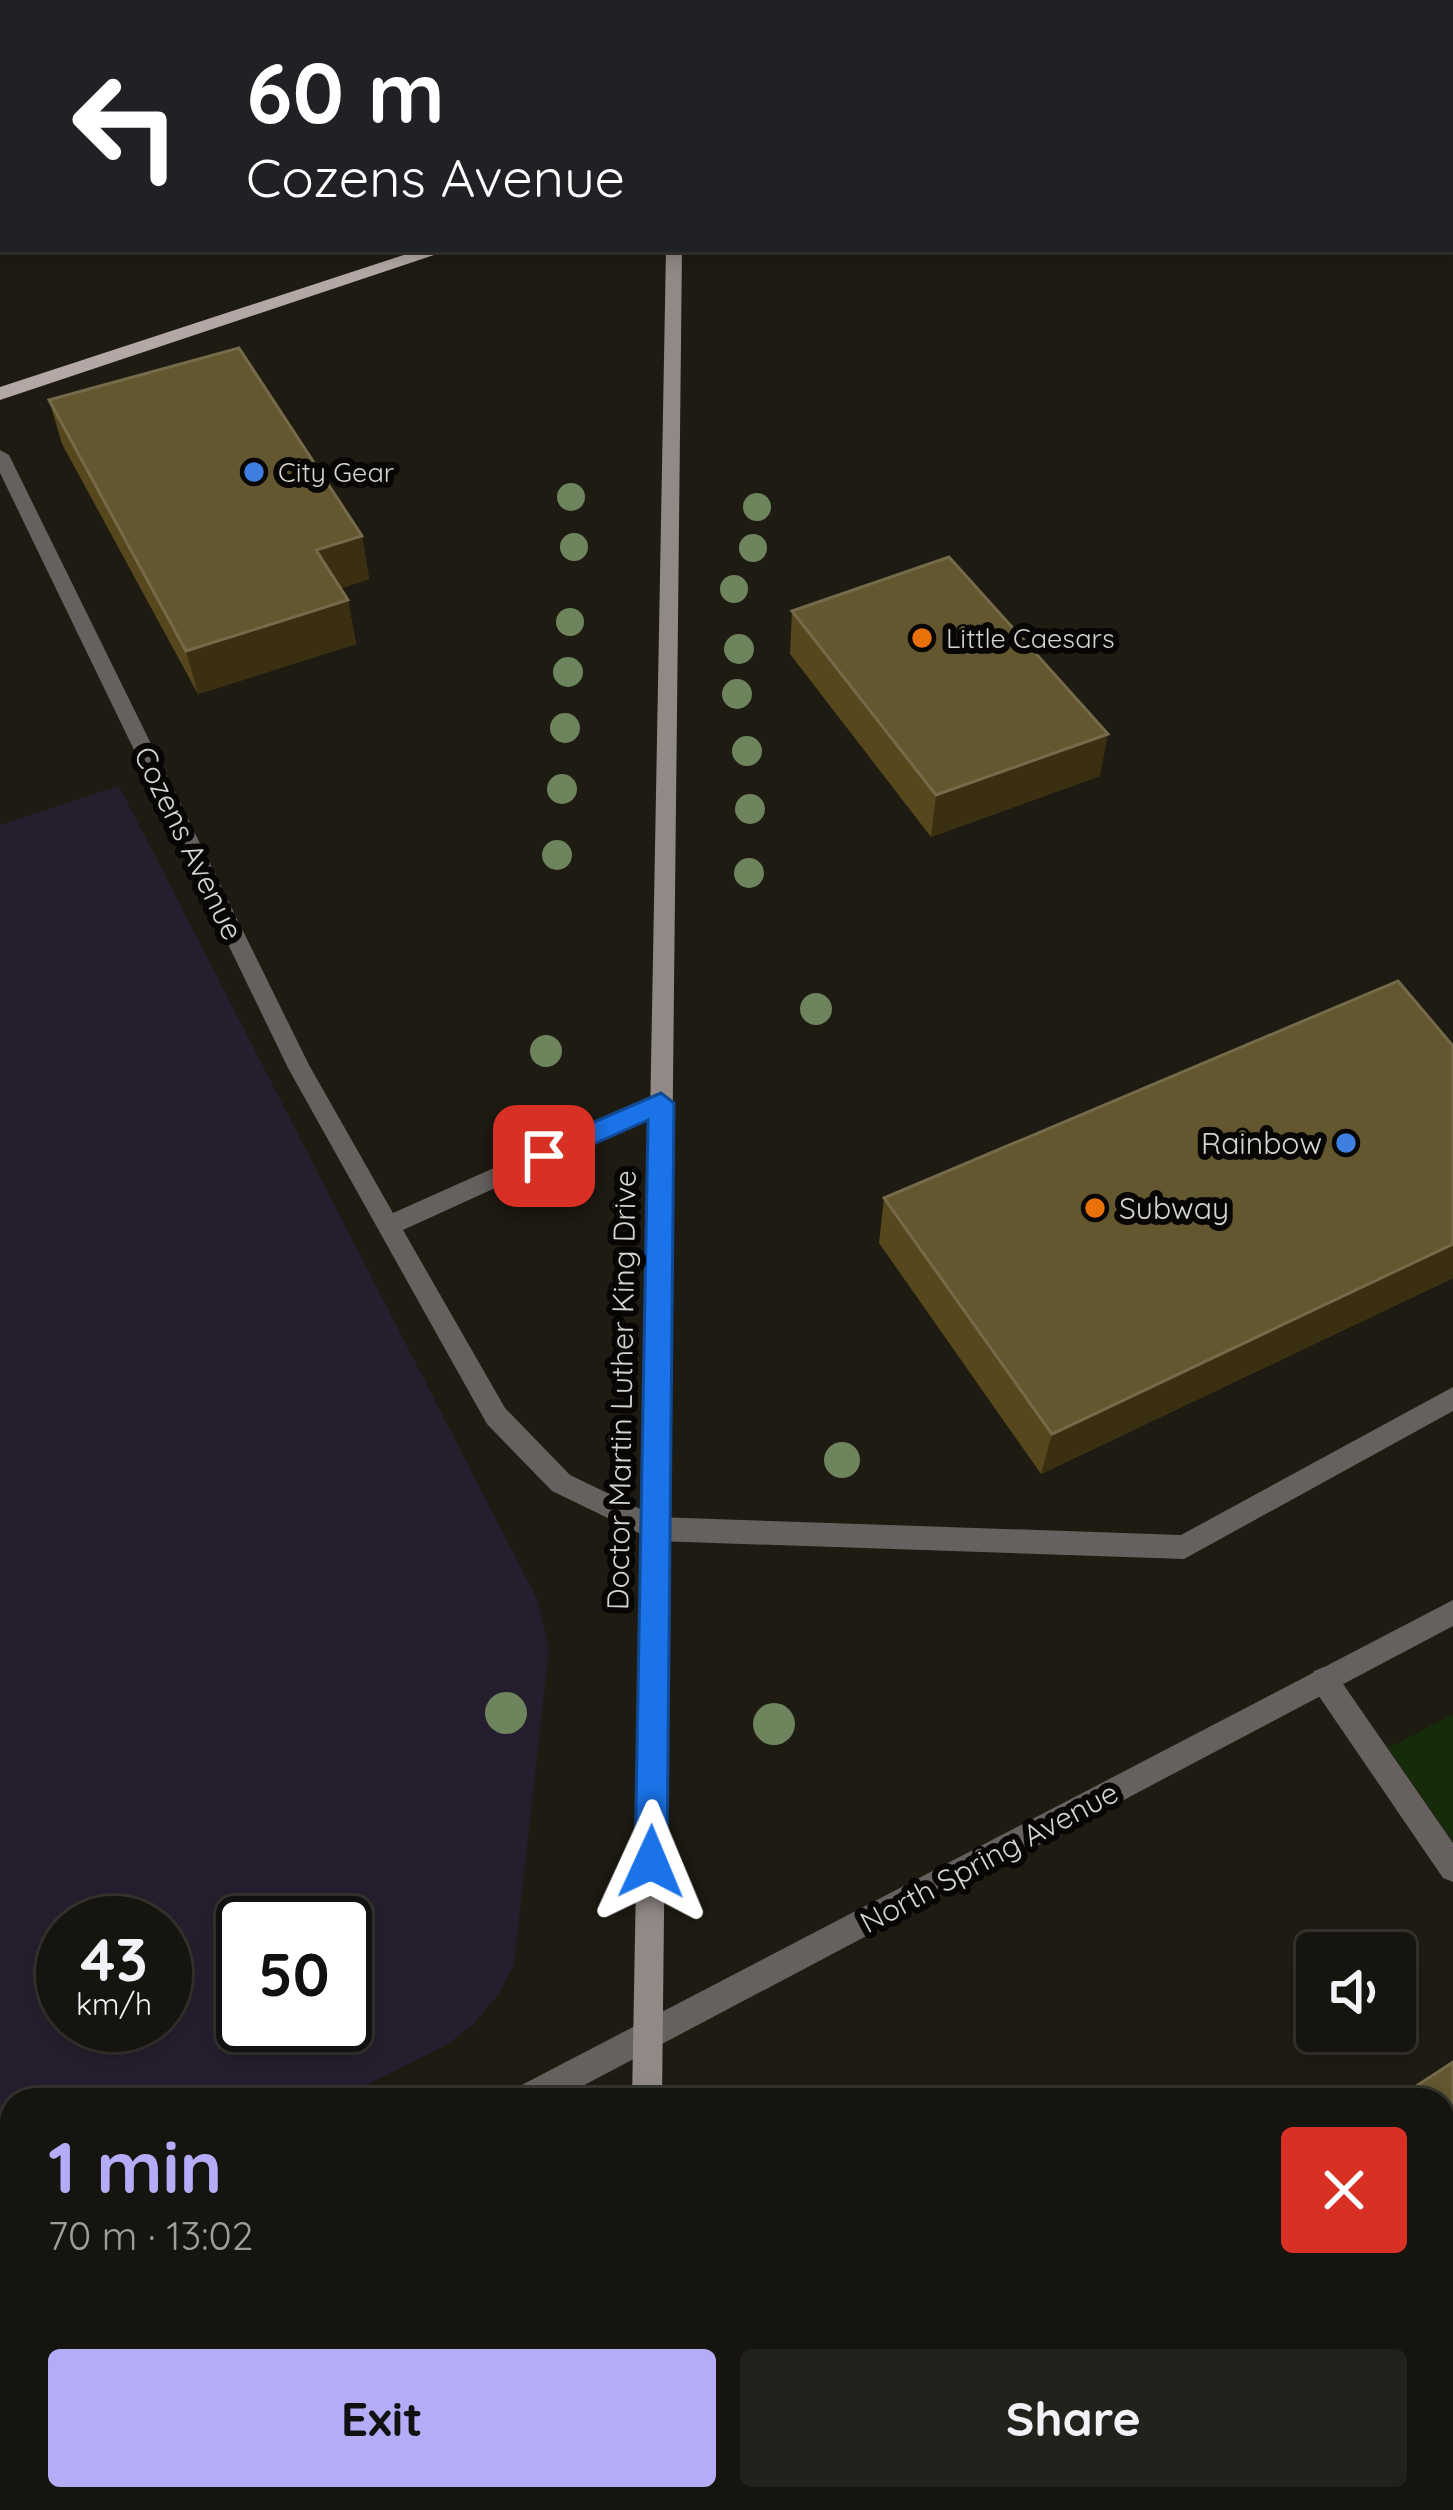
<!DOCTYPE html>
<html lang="en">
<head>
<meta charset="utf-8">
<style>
	:root { --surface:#16140e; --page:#23211c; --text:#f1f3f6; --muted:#9e9e9e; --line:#35332e; --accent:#b5acf8 }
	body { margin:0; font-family:Quicksand,sans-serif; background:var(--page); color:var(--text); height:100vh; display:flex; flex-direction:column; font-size:45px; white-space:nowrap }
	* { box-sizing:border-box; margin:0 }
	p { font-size:39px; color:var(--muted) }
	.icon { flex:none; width:66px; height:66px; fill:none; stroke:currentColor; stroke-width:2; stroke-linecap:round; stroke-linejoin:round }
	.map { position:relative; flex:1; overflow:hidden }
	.sheet { position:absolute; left:0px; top:2088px; width:1455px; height:423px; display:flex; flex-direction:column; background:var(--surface); border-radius:36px 36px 0 0; box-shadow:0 6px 18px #0003,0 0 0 3px var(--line) }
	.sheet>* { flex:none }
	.top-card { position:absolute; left:0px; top:0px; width:1455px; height:252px; box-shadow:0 6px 18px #0003,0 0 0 3px var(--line); background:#202124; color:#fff; overflow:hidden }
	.controls { position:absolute; left:1296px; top:1932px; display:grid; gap:24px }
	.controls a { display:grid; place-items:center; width:120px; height:120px; border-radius:12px; background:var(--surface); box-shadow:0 6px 18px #0003,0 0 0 3px var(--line); font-size:60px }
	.speed { position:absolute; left:36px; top:1896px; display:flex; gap:24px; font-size:60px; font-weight:700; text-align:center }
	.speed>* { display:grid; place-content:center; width:156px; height:156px; border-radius:50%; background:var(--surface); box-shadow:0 6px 18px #0003,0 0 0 3px var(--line); line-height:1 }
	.speed small { font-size:30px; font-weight:400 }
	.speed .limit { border:6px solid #111; border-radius:18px; background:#fff; color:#111 }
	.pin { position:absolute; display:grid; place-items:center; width:102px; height:102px; color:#fff; margin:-51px; border-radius:24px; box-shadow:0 6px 18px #0006 }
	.me { position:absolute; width:132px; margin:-66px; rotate:1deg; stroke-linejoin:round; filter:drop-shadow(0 0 9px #0008) }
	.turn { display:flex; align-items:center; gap:42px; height:252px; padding:0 48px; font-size:54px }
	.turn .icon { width:156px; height:156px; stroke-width:2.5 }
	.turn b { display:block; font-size:84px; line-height:102px }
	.round { display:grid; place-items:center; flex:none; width:126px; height:126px; border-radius:12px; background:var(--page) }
	.overview { display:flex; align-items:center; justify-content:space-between; height:204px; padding:0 48px }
	h1 { font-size:72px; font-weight:800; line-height:90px; color:var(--accent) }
	.cta { display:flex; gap:24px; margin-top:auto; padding:24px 48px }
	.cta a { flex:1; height:138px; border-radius:12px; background:var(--accent); color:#111; font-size:48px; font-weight:800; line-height:138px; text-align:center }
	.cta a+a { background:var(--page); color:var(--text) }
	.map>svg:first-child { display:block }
</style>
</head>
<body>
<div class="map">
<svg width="1453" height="2510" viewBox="0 0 1453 2510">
	<rect width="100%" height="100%" fill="#1e1b12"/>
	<path fill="#251e2e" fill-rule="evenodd" d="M 119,786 L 537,1599 L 549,1648 L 514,1964 L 500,1992 L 473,2025 L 446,2045 L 337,2100 L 12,2100 L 12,2265 L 0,2271 L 0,825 ZM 63,1923 L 165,1923 L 165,2025 L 63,2025 ZM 243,1923 L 345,1923 L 345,2025 L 243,2025 Z"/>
	<path fill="#152b09" d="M 1453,1714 L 1453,1842 L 1388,1748 Z
		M 1453,2384 L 1453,2510 L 1245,2510 L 1263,2499 L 1443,2499 L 1443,2390 Z"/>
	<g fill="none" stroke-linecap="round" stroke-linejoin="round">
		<path fill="#66615f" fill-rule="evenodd" d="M 815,0 L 830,0 L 832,3 L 817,3 Z
			M 848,0 L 865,0 L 846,3 Z
			M 871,0 L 895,0 L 869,3 Z
			M 1121,0 L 1137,0 L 1139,3 L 1123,3 Z
			M 1453,1387 L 1453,1411 L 1184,1559 L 656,1541 L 647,1537 L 643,1529 L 647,1521 L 656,1517 L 1181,1535 Z
			M 1324,1667 L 1334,1671 L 1453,1843 L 1453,1882 L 1443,1878 L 1314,1689 L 1310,1680 L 1314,1671 Z"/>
		<path fill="#66615f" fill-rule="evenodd" d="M 505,0 L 520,0 L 522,3 L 507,3 Z
			M 0,450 L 9,455 L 309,1065 L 393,1213 L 653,1097 L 669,1097 L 672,1103 L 669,1109 L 403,1230 L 505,1408 L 570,1475 L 665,1521 L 669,1529 L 665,1537 L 656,1541 L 647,1537 L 552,1491 L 487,1424 L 288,1068 L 0,473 Z
			M 1453,1600 L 1453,1626 L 556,2100 L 510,2100 L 514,2089 Z
			M 12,2346 L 12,2379 L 0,2384 L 0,2351 Z
			M 932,2499 L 968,2499 L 973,2510 L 937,2510 Z"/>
		<path fill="#918986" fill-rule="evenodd" d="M 663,0 L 677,0 L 677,3 L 663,3 Z
			M 666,249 L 682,249 L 662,2100 L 632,2100 Z
			M 627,2499 L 661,2499 L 661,2510 L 627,2510 Z"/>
		<path fill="#b3a8a5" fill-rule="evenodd" d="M 1179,0 L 1203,0 L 1177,3 Z
			M 1304,0 L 1324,0 L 1326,3 L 1306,3 Z
			M 1452,95 L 1453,96 L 1453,108 L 1452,107 Z
			M 422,249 L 452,249 L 0,400 L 0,387 Z"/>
	</g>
	<g fill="#6e845d">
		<circle cx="571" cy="497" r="14"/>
		<circle cx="757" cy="507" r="14"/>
		<circle cx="574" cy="547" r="14"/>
		<circle cx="753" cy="548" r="14"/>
		<circle cx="734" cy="589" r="14"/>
		<circle cx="570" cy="622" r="14"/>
		<circle cx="739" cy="649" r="15"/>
		<circle cx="568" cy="672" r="15"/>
		<circle cx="737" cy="694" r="15"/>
		<circle cx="565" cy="728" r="15"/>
		<circle cx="747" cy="751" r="15"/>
		<circle cx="562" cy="789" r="15"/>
		<circle cx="750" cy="809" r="15"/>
		<circle cx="557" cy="855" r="15"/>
		<circle cx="749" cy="873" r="15"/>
		<circle cx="816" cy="1009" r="16"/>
		<circle cx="546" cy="1051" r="16"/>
		<circle cx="842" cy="1460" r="18"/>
		<circle cx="506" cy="1713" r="21"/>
		<circle cx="774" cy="1724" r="21"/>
	</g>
	<path fill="#56481c" d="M 0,0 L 3,3 L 3,78 L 0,73 Z
		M 920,0 L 994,0 L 994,3 L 930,3 Z
		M 49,400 L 362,536 L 369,579 L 341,588 L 348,600 L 356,644 L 198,694 L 62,444 Z
		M 792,611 L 1100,776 L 931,837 L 790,654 Z
		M 1453,1046 L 1453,1278 L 1041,1474 L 879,1243 L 884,1198 Z"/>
	<path fill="#3a2f10" d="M 362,536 L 369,579 L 325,593 L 316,550 Z
		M 348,600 L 356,644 L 198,694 L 186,651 Z
		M 1108,734 L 1100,776 L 931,837 L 936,795 Z
		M 1453,1244 L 1453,1278 L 1041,1474 L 1052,1434 Z"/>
	<path fill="#635730" stroke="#756a49" stroke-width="3" d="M 0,0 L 266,0 L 268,3 L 3,3 L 3,50 L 0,46 Z
		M 239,348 L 362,536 L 316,550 L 348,600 L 186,651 L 49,400 Z
		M 949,557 L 1108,734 L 936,795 L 792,611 Z
		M 1398,981 L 1453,1046 L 1453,1244 L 1052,1434 L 884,1198 Z
		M 1453,2062 L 1453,2333 L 1443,2339 L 1443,2100 L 1395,2100 Z"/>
	<path fill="#1a73e8" stroke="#114b97" stroke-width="3" d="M 661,1093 L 674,1103 L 667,1862 L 663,1874 L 651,1878 L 639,1874 L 635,1862 L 648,1120 L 544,1166 L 530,1156 L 534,1148 Z"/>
	<g fill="#3f7fe0" stroke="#070604" stroke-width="4.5">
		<circle cx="254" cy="472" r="12"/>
		<circle cx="1346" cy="1143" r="12"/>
	</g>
	<g fill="#e8710a" stroke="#070604" stroke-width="4.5">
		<circle cx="922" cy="638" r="12"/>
		<circle cx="1095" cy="1208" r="12"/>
	</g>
	<g text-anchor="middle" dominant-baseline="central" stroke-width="12" stroke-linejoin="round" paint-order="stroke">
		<g font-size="27" fill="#d6d4cf" stroke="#070604" text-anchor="start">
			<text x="278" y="472">City Gear</text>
			<text x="946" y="638">Little Caesars</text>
		</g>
		<g font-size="30" fill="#d6d4cf" stroke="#070604">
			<text transform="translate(189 843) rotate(64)">Cozens Avenue</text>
			<text transform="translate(621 1390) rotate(-89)">Doctor Martin Luther King Drive</text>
			<text transform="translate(989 1857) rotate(-28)">North Spring Avenue</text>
		</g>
		<g font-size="30" fill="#d6d4cf" stroke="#070604" text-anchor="end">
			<text x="1322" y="1143">Rainbow</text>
			<text x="1119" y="1208" text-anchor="start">Subway</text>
		</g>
	</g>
</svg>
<div class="controls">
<a><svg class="icon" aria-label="sound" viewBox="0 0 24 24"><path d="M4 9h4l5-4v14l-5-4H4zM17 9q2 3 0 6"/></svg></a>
</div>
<div class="speed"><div>43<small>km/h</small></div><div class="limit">50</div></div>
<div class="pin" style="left:544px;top:1156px;background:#d93025"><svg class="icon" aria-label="arrive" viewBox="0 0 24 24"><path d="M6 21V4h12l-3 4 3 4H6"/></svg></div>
<svg class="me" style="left:651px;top:1862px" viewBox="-20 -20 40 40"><path d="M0-17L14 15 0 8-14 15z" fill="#1a73e8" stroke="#fff" stroke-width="4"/></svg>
<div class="top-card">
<div class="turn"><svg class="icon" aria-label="left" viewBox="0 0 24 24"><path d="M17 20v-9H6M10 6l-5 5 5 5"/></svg><div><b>60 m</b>Cozens Avenue</div></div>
</div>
<section class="sheet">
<div class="overview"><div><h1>1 min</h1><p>70 m · 13:02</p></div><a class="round" style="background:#d93025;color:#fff"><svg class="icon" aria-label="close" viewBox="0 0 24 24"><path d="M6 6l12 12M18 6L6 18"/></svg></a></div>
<div class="cta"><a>Exit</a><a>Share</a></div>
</section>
</div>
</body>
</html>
